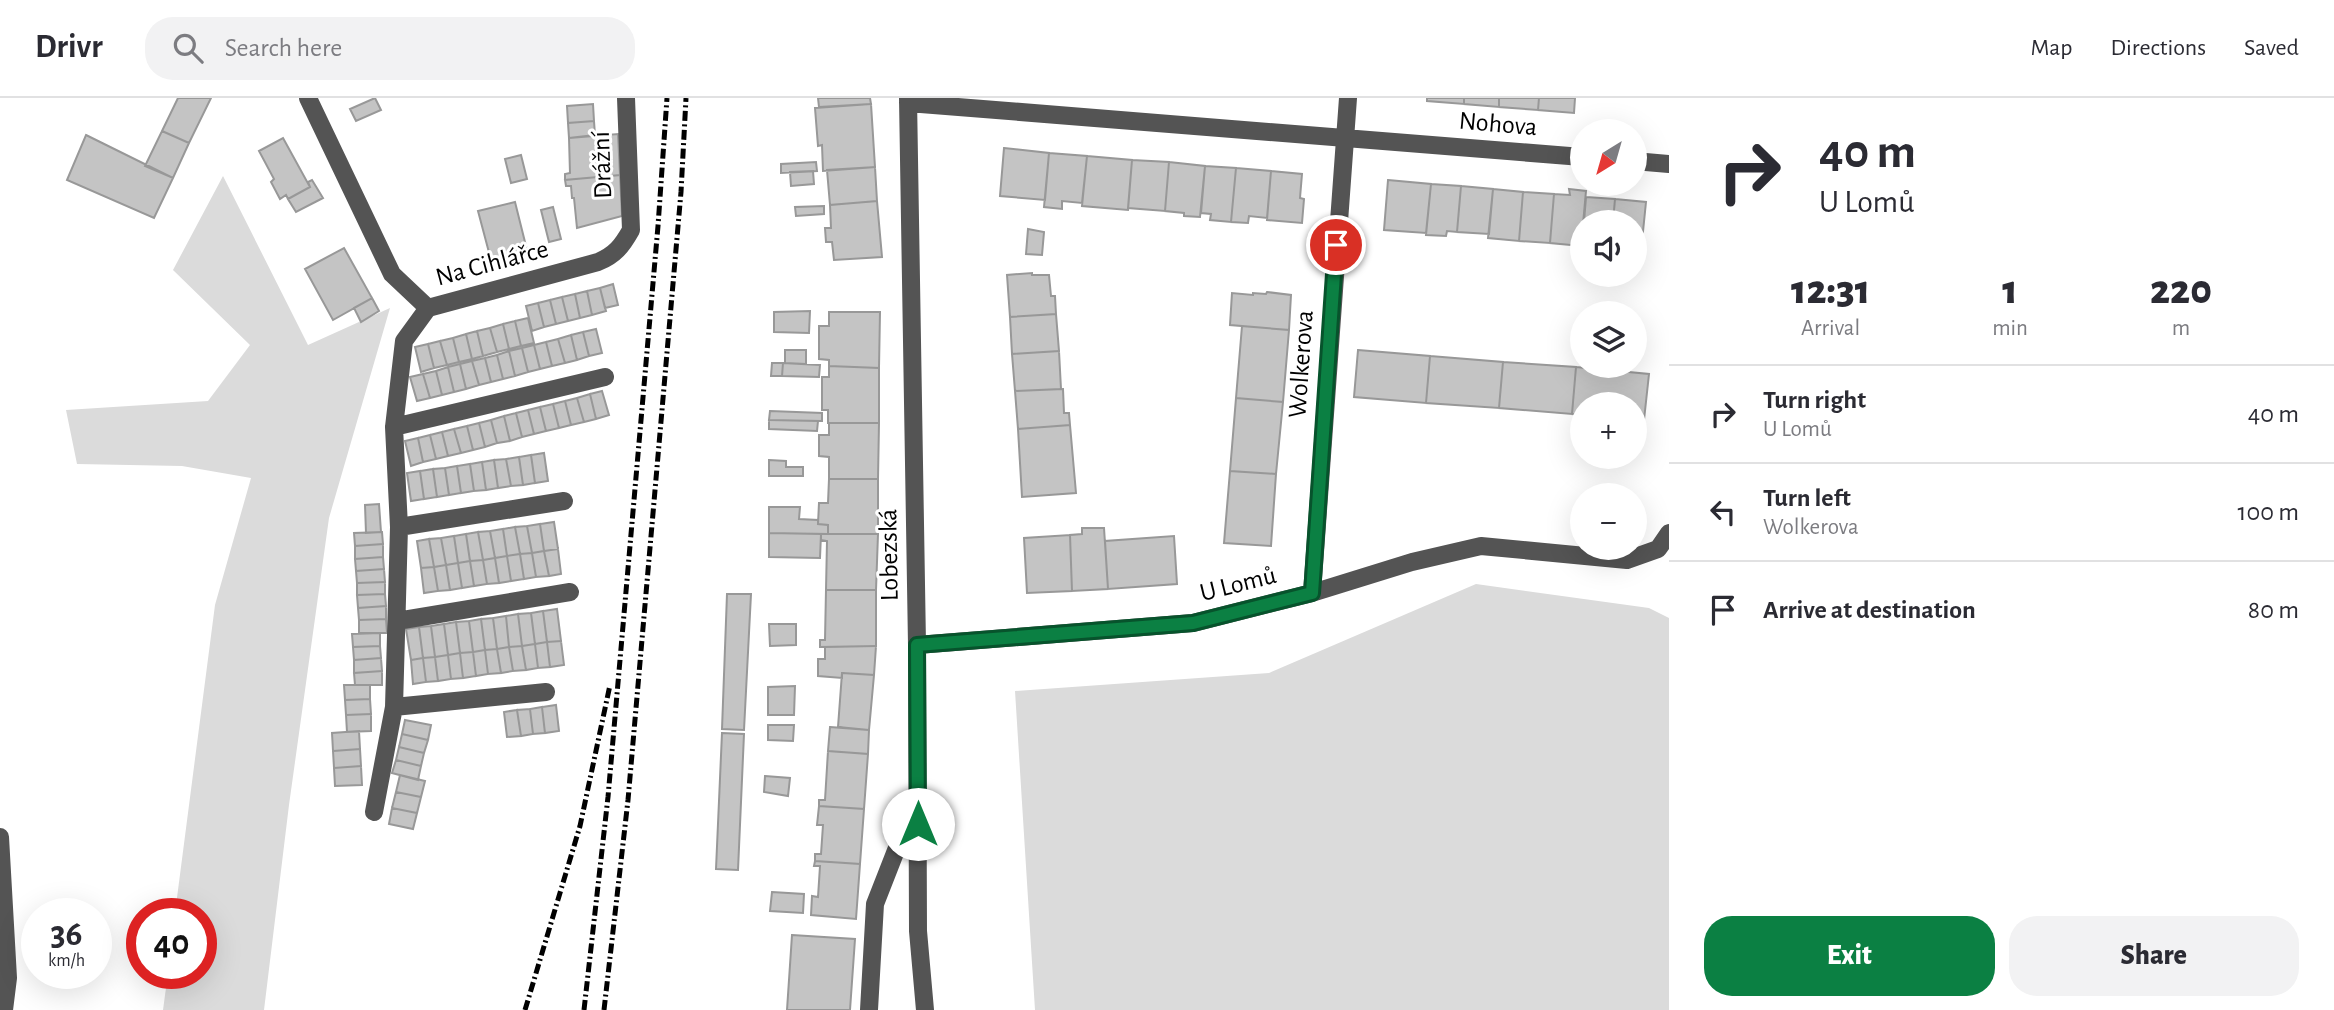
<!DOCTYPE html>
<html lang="en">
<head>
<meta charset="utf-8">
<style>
	:root { --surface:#fff; --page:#f2f2f3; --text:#2b2b33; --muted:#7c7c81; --line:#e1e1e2; --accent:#0b8043 }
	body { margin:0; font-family:"Alegreya Sans",sans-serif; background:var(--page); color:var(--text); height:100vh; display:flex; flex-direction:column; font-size:26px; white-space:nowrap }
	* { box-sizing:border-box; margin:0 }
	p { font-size:23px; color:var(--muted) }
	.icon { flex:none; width:38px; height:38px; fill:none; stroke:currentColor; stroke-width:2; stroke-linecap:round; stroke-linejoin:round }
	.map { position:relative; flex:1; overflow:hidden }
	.details { display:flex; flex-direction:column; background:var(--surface); width:665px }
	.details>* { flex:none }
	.banner { background:#fff; color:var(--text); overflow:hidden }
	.needle { width:46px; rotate:217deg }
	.fabs { position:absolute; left:1570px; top:21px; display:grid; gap:14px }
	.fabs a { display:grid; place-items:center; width:77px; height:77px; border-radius:50%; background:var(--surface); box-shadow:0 7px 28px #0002; font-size:35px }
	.speed { position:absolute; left:21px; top:800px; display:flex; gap:14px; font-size:35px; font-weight:700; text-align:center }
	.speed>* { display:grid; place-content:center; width:91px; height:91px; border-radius:50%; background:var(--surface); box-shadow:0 7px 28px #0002; line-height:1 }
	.speed small { font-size:18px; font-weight:400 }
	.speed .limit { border:10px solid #d22; background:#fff; color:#111 }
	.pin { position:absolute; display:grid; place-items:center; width:60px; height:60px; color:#fff; margin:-30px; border:4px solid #fff; border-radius:50%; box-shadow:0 2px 7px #0007 }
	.me { position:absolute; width:77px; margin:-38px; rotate:0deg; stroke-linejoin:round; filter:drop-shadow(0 0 5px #0008) }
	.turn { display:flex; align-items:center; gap:24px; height:147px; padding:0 35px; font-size:32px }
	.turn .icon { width:91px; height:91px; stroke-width:2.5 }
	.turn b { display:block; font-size:49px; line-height:60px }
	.eta { display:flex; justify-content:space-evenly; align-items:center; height:119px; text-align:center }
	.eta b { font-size:42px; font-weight:800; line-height:49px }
	.primary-button { display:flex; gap:14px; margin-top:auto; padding:14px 35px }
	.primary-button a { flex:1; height:80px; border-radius:28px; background:var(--accent); color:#fff; font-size:28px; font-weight:800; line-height:80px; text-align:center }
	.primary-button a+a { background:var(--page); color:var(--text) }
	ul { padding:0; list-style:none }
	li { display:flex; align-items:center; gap:21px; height:98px; padding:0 35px; border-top:2px solid var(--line) }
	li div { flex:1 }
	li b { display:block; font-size:26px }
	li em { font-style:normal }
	header { display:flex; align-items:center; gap:42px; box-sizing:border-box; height:98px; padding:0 35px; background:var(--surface); border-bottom:2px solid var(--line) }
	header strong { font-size:33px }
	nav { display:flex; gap:38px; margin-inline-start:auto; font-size:24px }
	.search { width:490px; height:63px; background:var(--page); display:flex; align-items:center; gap:18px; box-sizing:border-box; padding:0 24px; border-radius:28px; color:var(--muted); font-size:26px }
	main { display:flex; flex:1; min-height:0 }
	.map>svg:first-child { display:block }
</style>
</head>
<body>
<header>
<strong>Drivr</strong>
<div class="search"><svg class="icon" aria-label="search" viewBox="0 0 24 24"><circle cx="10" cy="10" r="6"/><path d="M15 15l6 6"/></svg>Search here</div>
<nav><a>Map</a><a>Directions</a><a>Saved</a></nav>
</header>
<main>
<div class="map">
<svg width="1669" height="912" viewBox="0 0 1669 912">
	<rect width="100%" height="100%" fill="#fff"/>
	<path fill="#dbdbdb" d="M 223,78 L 308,247 L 390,210 L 329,420 L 289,707 L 264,912 L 163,912 L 168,875 L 201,875 L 201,816 L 175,815 L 215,507 L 251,380 L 182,368 L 77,366 L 66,312 L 208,303 L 250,247 L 173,172 Z
		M 1476,486 L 1649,510 L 1669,520 L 1669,912 L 1035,912 L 1015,593 L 1269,575 Z"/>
	<path fill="#c4c4c4" stroke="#989898" stroke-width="2" d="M 178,0 L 211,0 L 189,45 L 162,33 Z
		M 375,0 L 381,12 L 356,23 L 350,11 Z
		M 818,0 L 870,0 L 871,6 L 819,9 Z
		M 1427,0 L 1464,0 L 1464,6 L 1427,3 Z
		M 1464,0 L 1499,0 L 1499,9 L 1464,6 Z
		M 1499,0 L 1539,0 L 1538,12 L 1499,9 Z
		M 1539,0 L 1575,0 L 1574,15 L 1538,12 Z
		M 593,6 L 594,23 L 568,25 L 567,8 Z
		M 871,6 L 875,69 L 823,73 L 822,47 L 818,48 L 815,10 Z
		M 594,23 L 595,37 L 569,40 L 568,25 Z
		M 162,33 L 189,45 L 173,80 L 145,68 Z
		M 618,36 L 620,77 L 565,82 L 565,76 L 570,75 L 569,40 Z
		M 86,37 L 173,80 L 154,120 L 67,82 Z
		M 283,40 L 310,89 L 288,101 L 286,97 L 280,101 L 271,84 L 274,81 L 259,53 Z
		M 1004,50 L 1049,55 L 1045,102 L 1000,98 Z
		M 1049,55 L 1087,58 L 1082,105 L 1062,103 L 1062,111 L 1044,109 Z
		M 521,57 L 527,81 L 511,85 L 505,61 Z
		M 1087,58 L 1132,62 L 1128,112 L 1082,108 Z
		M 1132,62 L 1169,64 L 1165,113 L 1128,110 Z
		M 816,64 L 817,73 L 781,75 L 781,66 Z
		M 1169,64 L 1205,68 L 1200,119 L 1184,118 L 1184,115 L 1165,113 Z
		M 1205,68 L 1236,70 L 1231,124 L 1210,122 L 1211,116 L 1201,115 Z
		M 875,69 L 877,103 L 830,107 L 827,72 Z
		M 1236,70 L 1271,73 L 1267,120 L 1249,118 L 1248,125 L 1231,124 Z
		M 813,73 L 814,86 L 791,88 L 790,74 Z
		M 1271,73 L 1302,76 L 1300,100 L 1304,101 L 1302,125 L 1267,122 Z
		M 620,77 L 622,118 L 577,130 L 574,100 L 572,100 L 571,88 L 566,88 L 565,82 Z
		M 312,82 L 323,100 L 296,114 L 288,101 L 310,89 L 308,84 Z
		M 1388,82 L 1431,86 L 1426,135 L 1384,132 Z
		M 1431,86 L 1461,88 L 1457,134 L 1447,133 L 1446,138 L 1426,137 Z
		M 1461,88 L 1493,91 L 1489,136 L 1457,134 Z
		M 1493,91 L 1523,94 L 1519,143 L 1488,140 Z
		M 1569,91 L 1586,93 L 1581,148 L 1550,145 L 1554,96 L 1570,97 Z
		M 1523,94 L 1554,96 L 1550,145 L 1519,143 Z
		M 1586,99 L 1615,101 L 1613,124 L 1584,124 Z
		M 1615,101 L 1646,104 L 1641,153 L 1634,152 L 1634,124 L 1613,124 Z
		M 877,103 L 882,159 L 834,162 L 832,144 L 826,144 L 825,130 L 831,130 L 830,107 Z
		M 515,104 L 527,152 L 491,162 L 478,113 Z
		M 824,108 L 824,116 L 796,118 L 795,109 Z
		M 553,109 L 561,141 L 549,144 L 541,112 Z
		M 1028,131 L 1044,134 L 1042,157 L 1026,156 Z
		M 344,150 L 372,200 L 333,222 L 305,171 Z
		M 1032,175 L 1032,177 L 1049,177 L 1051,198 L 1055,198 L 1056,216 L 1010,219 L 1007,177 Z
		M 613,186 L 618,207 L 605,210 L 600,190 Z
		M 600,190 L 606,213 L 592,217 L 587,193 Z
		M 587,193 L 592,217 L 580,220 L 575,196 Z
		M 1267,194 L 1291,197 L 1289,232 L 1230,227 L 1232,195 L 1253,197 L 1253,195 L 1266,196 Z
		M 575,196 L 580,220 L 568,223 L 562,199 Z
		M 562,199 L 568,223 L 556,226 L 550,202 Z
		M 372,200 L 379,213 L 361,224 L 354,210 Z
		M 550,202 L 556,226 L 544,229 L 538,205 Z
		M 538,205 L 544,229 L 532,233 L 526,208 Z
		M 810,213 L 809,235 L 774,234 L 774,214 Z
		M 829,214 L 880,214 L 879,270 L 829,268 L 829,262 L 819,261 L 819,228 L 829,228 Z
		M 1056,216 L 1059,253 L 1012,256 L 1010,219 Z
		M 528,220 L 534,245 L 521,248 L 515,223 Z
		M 515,223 L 521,248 L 509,251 L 503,226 Z
		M 503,226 L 509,251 L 497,254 L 490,230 Z
		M 1242,228 L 1289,232 L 1283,304 L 1236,300 Z
		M 490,230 L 497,254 L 483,258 L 477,233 Z
		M 596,231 L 602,255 L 589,258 L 583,234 Z
		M 477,233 L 483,258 L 472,261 L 466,236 Z
		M 583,234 L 589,258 L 577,262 L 571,237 Z
		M 466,236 L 472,261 L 459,264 L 453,240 Z
		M 571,237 L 577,262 L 565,265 L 558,241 Z
		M 453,240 L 459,264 L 447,267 L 440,243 Z
		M 558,241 L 565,265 L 552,268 L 546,244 Z
		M 440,243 L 447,267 L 434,270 L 428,246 Z
		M 546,244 L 552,268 L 540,271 L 534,247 Z
		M 428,246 L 434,270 L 421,274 L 415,249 Z
		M 534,247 L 540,271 L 528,274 L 522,250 Z
		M 522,250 L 528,274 L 515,278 L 509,253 Z
		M 785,252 L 806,252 L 806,266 L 785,265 Z
		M 1358,252 L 1430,258 L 1426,305 L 1354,299 Z
		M 509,253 L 515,278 L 503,281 L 497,257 Z
		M 1059,253 L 1061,291 L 1015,293 L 1012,256 Z
		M 497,257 L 503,281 L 491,284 L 485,260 Z
		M 1430,258 L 1503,264 L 1499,310 L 1426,305 Z
		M 485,260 L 491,284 L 479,287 L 472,263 Z
		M 472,263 L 479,287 L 466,291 L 460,266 Z
		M 1503,264 L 1576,269 L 1572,316 L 1499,310 Z
		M 772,265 L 783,265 L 782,278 L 771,278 Z
		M 783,265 L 820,267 L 819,279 L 782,278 Z
		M 460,266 L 466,291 L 454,294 L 448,269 Z
		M 829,268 L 879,270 L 879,325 L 828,325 L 828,312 L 822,312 L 822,279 L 829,279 Z
		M 448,269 L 454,294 L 442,297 L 436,273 Z
		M 1576,269 L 1649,276 L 1644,322 L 1634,321 L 1634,306 L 1582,306 L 1582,317 L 1572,316 Z
		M 436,273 L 442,297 L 430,300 L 423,276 Z
		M 423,276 L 430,300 L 417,303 L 410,279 Z
		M 1063,291 L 1064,315 L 1069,315 L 1070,327 L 1018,331 L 1015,293 Z
		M 602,293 L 609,317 L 596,321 L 590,296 Z
		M 590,296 L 596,321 L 584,324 L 577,300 Z
		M 577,300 L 584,324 L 571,327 L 565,303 Z
		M 1236,300 L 1283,304 L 1276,376 L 1230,373 Z
		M 565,303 L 571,327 L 559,330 L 553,306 Z
		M 553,306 L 559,330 L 546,333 L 540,309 Z
		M 540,309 L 546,333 L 534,336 L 528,312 Z
		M 528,312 L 534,336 L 522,339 L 516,315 Z
		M 770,313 L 822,315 L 822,323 L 769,322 Z
		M 516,315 L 522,339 L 510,343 L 504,318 Z
		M 504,318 L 510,343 L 497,345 L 491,322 Z
		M 491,322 L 497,345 L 485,349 L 479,325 Z
		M 769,322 L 818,323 L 817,333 L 769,331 Z
		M 479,325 L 485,349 L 473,352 L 467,328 Z
		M 829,325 L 879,325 L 878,381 L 829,381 L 829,359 L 819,358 L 819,337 L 829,337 Z
		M 1070,327 L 1076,395 L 1022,399 L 1018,331 Z
		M 467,328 L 473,352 L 461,355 L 454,331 Z
		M 454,331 L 461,355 L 448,358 L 442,334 Z
		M 442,334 L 448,358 L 436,361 L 430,337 Z
		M 430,337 L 436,361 L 423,364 L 418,340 Z
		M 418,340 L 423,364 L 411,368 L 405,343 Z
		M 544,355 L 548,383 L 535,385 L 531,357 Z
		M 531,357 L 535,385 L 523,387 L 519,359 Z
		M 519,359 L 523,387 L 511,388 L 506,361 Z
		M 506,361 L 511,388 L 498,390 L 494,362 Z
		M 494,362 L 498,390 L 486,392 L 482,364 Z
		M 769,362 L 786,363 L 786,369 L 803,369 L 803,378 L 769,378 Z
		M 482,364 L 486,392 L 474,393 L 470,366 Z
		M 470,366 L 474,393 L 461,395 L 457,368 Z
		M 457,368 L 461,395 L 449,397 L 445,370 Z
		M 445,370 L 449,397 L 437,399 L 433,371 Z
		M 433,371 L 437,399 L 424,401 L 420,373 Z
		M 420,373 L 424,401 L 411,403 L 407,375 Z
		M 1230,373 L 1276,376 L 1271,448 L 1224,445 Z
		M 829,381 L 878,381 L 878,436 L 828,436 L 828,427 L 818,426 L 819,405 L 828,405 Z
		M 379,406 L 381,434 L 366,435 L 365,407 Z
		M 769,409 L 800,409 L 799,421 L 818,422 L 818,426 L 828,427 L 828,436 L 769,435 Z
		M 554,424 L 558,451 L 544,453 L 540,426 Z
		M 540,426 L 544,453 L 532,455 L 527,428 Z
		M 527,428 L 532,455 L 520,456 L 515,429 Z
		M 515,429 L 520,456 L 507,458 L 503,431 Z
		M 1082,430 L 1104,430 L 1108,491 L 1072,493 L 1070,437 L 1082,436 Z
		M 503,431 L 507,458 L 495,460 L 490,433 Z
		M 490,433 L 495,460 L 483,462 L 478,434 Z
		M 382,434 L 383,446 L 355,448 L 354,435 Z
		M 478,434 L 483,462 L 470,463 L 466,436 Z
		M 769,435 L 821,436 L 820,460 L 769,459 Z
		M 466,436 L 470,463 L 458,465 L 454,438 Z
		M 821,436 L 878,436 L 876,492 L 826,492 L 827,443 L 821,442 Z
		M 1070,437 L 1072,493 L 1027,495 L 1024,440 Z
		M 454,438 L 458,465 L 446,467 L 441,440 Z
		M 1174,438 L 1177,486 L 1108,491 L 1105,443 Z
		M 441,440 L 446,467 L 434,469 L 429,441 Z
		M 429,441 L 434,469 L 421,470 L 417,443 Z
		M 383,446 L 383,459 L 355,461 L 355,448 Z
		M 558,451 L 561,476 L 549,478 L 544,453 Z
		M 544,453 L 549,478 L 536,479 L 532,455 Z
		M 532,455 L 536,479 L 524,481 L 520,456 Z
		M 520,456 L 524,481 L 511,483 L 507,458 Z
		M 507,458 L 511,483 L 499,485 L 495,460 Z
		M 383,459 L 384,471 L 356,473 L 355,461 Z
		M 495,460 L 499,485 L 487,486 L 483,462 Z
		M 483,462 L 487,486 L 474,488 L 470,463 Z
		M 470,463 L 474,488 L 462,490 L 458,465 Z
		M 458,465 L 462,490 L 450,492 L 446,467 Z
		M 446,467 L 450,492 L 438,493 L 434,469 Z
		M 434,469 L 438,493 L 424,495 L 421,470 Z
		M 384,471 L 385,484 L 357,485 L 356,473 Z
		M 385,484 L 385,496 L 357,497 L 357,485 Z
		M 826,492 L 876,492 L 876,548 L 820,549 L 820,542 L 825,542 Z
		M 385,496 L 386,508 L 358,510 L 357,497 Z
		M 727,496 L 751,496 L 744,632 L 722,631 Z
		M 386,508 L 386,521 L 359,522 L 358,510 Z
		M 557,511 L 561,543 L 547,544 L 543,513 Z
		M 543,513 L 547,544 L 535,546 L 531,515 Z
		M 531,515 L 535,546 L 522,548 L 518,516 Z
		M 518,516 L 522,548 L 509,549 L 506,518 Z
		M 506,518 L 509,549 L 497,551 L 493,520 Z
		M 493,520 L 497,551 L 485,552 L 481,521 Z
		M 386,521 L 387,535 L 359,535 L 359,522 Z
		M 481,521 L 485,552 L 473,554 L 469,523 Z
		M 469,523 L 473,554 L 460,555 L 456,524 Z
		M 456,524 L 460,555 L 448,557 L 444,526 Z
		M 444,526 L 448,557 L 435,559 L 431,528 Z
		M 769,526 L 796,526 L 796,547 L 770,548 Z
		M 431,528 L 435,559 L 423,560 L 419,529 Z
		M 419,529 L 423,560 L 411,562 L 406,531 Z
		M 380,535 L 380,548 L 353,549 L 352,536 Z
		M 561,543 L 564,567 L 550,569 L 547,544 Z
		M 547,544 L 550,569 L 538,570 L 535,546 Z
		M 535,546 L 538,570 L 526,572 L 522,548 Z
		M 380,548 L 381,560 L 354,562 L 353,549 Z
		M 522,548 L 526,572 L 513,573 L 509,549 Z
		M 876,548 L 874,577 L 842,575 L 842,580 L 818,578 L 818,561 L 825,561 L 825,549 Z
		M 509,549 L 513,573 L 501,575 L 497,551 Z
		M 497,551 L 501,575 L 488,576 L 485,552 Z
		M 485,552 L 488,576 L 476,578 L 473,554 Z
		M 473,554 L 476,578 L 463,580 L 460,555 Z
		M 460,555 L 463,580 L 451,581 L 448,557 Z
		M 448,557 L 451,581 L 438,583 L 435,559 Z
		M 435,559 L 438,583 L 426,584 L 423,560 Z
		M 381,560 L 382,573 L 354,575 L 354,562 Z
		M 423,560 L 426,584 L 413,586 L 411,562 Z
		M 382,573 L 382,587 L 355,587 L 354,575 Z
		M 842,575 L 874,577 L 869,632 L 838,629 Z
		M 344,587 L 370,587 L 370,601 L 345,602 Z
		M 795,588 L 794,617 L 768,617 L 768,589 Z
		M 370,601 L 371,616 L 346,617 L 345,602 Z
		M 556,607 L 559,633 L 545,635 L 542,609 Z
		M 542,609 L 545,635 L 533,636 L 530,611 Z
		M 530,611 L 533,636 L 521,638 L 517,612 Z
		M 517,612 L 521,638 L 507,639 L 504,614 Z
		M 371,616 L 371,633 L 347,634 L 346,617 Z
		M 405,622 L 431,627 L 428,642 L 402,636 Z
		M 768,627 L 794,627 L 793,643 L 768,642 Z
		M 830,629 L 869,632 L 868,656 L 828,653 Z
		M 359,633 L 360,651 L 333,653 L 332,635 Z
		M 722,635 L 744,636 L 738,772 L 716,771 Z
		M 402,636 L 428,642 L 424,655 L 399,649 Z
		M 399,649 L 424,655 L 421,668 L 396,662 Z
		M 360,651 L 361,668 L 334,670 L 333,653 Z
		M 828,653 L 868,656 L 864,711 L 819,708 L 819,702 L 825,702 Z
		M 396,662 L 421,668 L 418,682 L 392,675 Z
		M 361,668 L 362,687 L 335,688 L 334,670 Z
		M 400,677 L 425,683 L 421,699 L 396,694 Z
		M 765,678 L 790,680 L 788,698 L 764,694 Z
		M 396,694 L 421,699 L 417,715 L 392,710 Z
		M 819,708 L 864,711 L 860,766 L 815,763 L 815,756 L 821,756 L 823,727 L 817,727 Z
		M 392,710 L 417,715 L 413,731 L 389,726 Z
		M 815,763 L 860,766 L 856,821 L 811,817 L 812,798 L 818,799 L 820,768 L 814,768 Z
		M 772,794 L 804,796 L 803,815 L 770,813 Z
		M 792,837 L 855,841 L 850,912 L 787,912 Z"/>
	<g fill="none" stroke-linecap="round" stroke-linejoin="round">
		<path stroke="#545454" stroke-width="18" d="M 308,0 L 392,176 L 428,210 L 598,164 C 615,157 622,148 631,132 L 626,0
			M 908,0 L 917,547 L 918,833 L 925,912
			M 908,5 L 1582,59
			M 1634,63 L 1669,66
			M 394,329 L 605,279
			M 399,429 L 564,403
			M 1312,495 L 1348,0
			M 397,523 L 570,494
			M 917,547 L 1193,525 L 1312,495 L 1412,464 L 1481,448 L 1627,462 L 1658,451 L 1669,435
			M 394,609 L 546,594
			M 374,714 L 394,609 L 399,429 L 394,329 L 404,243 L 428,210
			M 0,739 L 8,880 L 4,912
			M 869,912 L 875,806 L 913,709"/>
		<path stroke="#000" stroke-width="5" stroke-dasharray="10 3.5 2 3.5" stroke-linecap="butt" d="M 525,912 L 580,728 L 610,587
			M 584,912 L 608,699 L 658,128 L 667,0
			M 604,912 L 628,702 L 681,94 L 686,0"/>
	</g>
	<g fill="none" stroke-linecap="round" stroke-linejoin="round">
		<defs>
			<path id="route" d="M 918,726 L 917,547 L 1193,525 L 1312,495 L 1336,147"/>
		</defs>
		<use href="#route" stroke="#07532c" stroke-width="18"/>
		<use href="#route" stroke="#0b8043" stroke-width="12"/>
	</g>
	<g text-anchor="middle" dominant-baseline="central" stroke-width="6" stroke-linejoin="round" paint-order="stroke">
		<g font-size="26" fill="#000" stroke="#fff">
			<text transform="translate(1498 26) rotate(5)">Nohova</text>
			<text transform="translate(602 67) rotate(-92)">Drážní</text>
			<text transform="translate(492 165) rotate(-15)">Na Cihlářce</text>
			<text transform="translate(1301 266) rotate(-86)">Wolkerova</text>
			<text transform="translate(889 457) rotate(-91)">Lobezská</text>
			<text transform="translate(1238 486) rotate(-14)">U Lomů</text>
		</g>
	</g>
</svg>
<div class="fabs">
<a><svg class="needle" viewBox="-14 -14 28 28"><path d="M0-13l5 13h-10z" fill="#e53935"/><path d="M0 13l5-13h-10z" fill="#7c7c81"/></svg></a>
<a><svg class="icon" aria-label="sound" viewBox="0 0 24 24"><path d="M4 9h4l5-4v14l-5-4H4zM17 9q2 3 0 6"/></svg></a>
<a><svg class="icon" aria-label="layers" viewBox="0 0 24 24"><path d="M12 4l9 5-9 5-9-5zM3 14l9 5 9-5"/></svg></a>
<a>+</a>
<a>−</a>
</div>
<div class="speed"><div>36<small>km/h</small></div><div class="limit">40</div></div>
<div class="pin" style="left:1336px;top:147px;background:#d93025"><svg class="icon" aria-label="arrive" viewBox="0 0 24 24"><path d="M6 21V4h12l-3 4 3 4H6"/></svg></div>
<svg class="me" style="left:918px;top:726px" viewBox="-20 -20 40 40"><circle r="19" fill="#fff"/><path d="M0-13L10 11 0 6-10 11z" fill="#0b8043"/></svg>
</div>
<section class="details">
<div class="banner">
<div class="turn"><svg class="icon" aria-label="right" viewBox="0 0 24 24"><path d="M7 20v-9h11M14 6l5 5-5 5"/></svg><div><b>40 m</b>U Lomů</div></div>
</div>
<div class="eta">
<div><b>12:31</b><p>Arrival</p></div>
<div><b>1</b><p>min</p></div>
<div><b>220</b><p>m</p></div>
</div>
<ul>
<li><svg class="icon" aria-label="right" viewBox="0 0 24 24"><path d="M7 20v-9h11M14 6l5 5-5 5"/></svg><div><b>Turn right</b><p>U Lomů</p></div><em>40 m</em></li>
<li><svg class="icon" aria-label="left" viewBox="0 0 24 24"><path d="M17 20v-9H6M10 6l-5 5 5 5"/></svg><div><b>Turn left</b><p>Wolkerova</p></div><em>100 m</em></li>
<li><svg class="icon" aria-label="arrive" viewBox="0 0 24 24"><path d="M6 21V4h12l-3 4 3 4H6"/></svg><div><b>Arrive at destination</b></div><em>80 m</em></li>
</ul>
<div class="primary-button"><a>Exit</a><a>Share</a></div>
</section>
</main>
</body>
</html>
